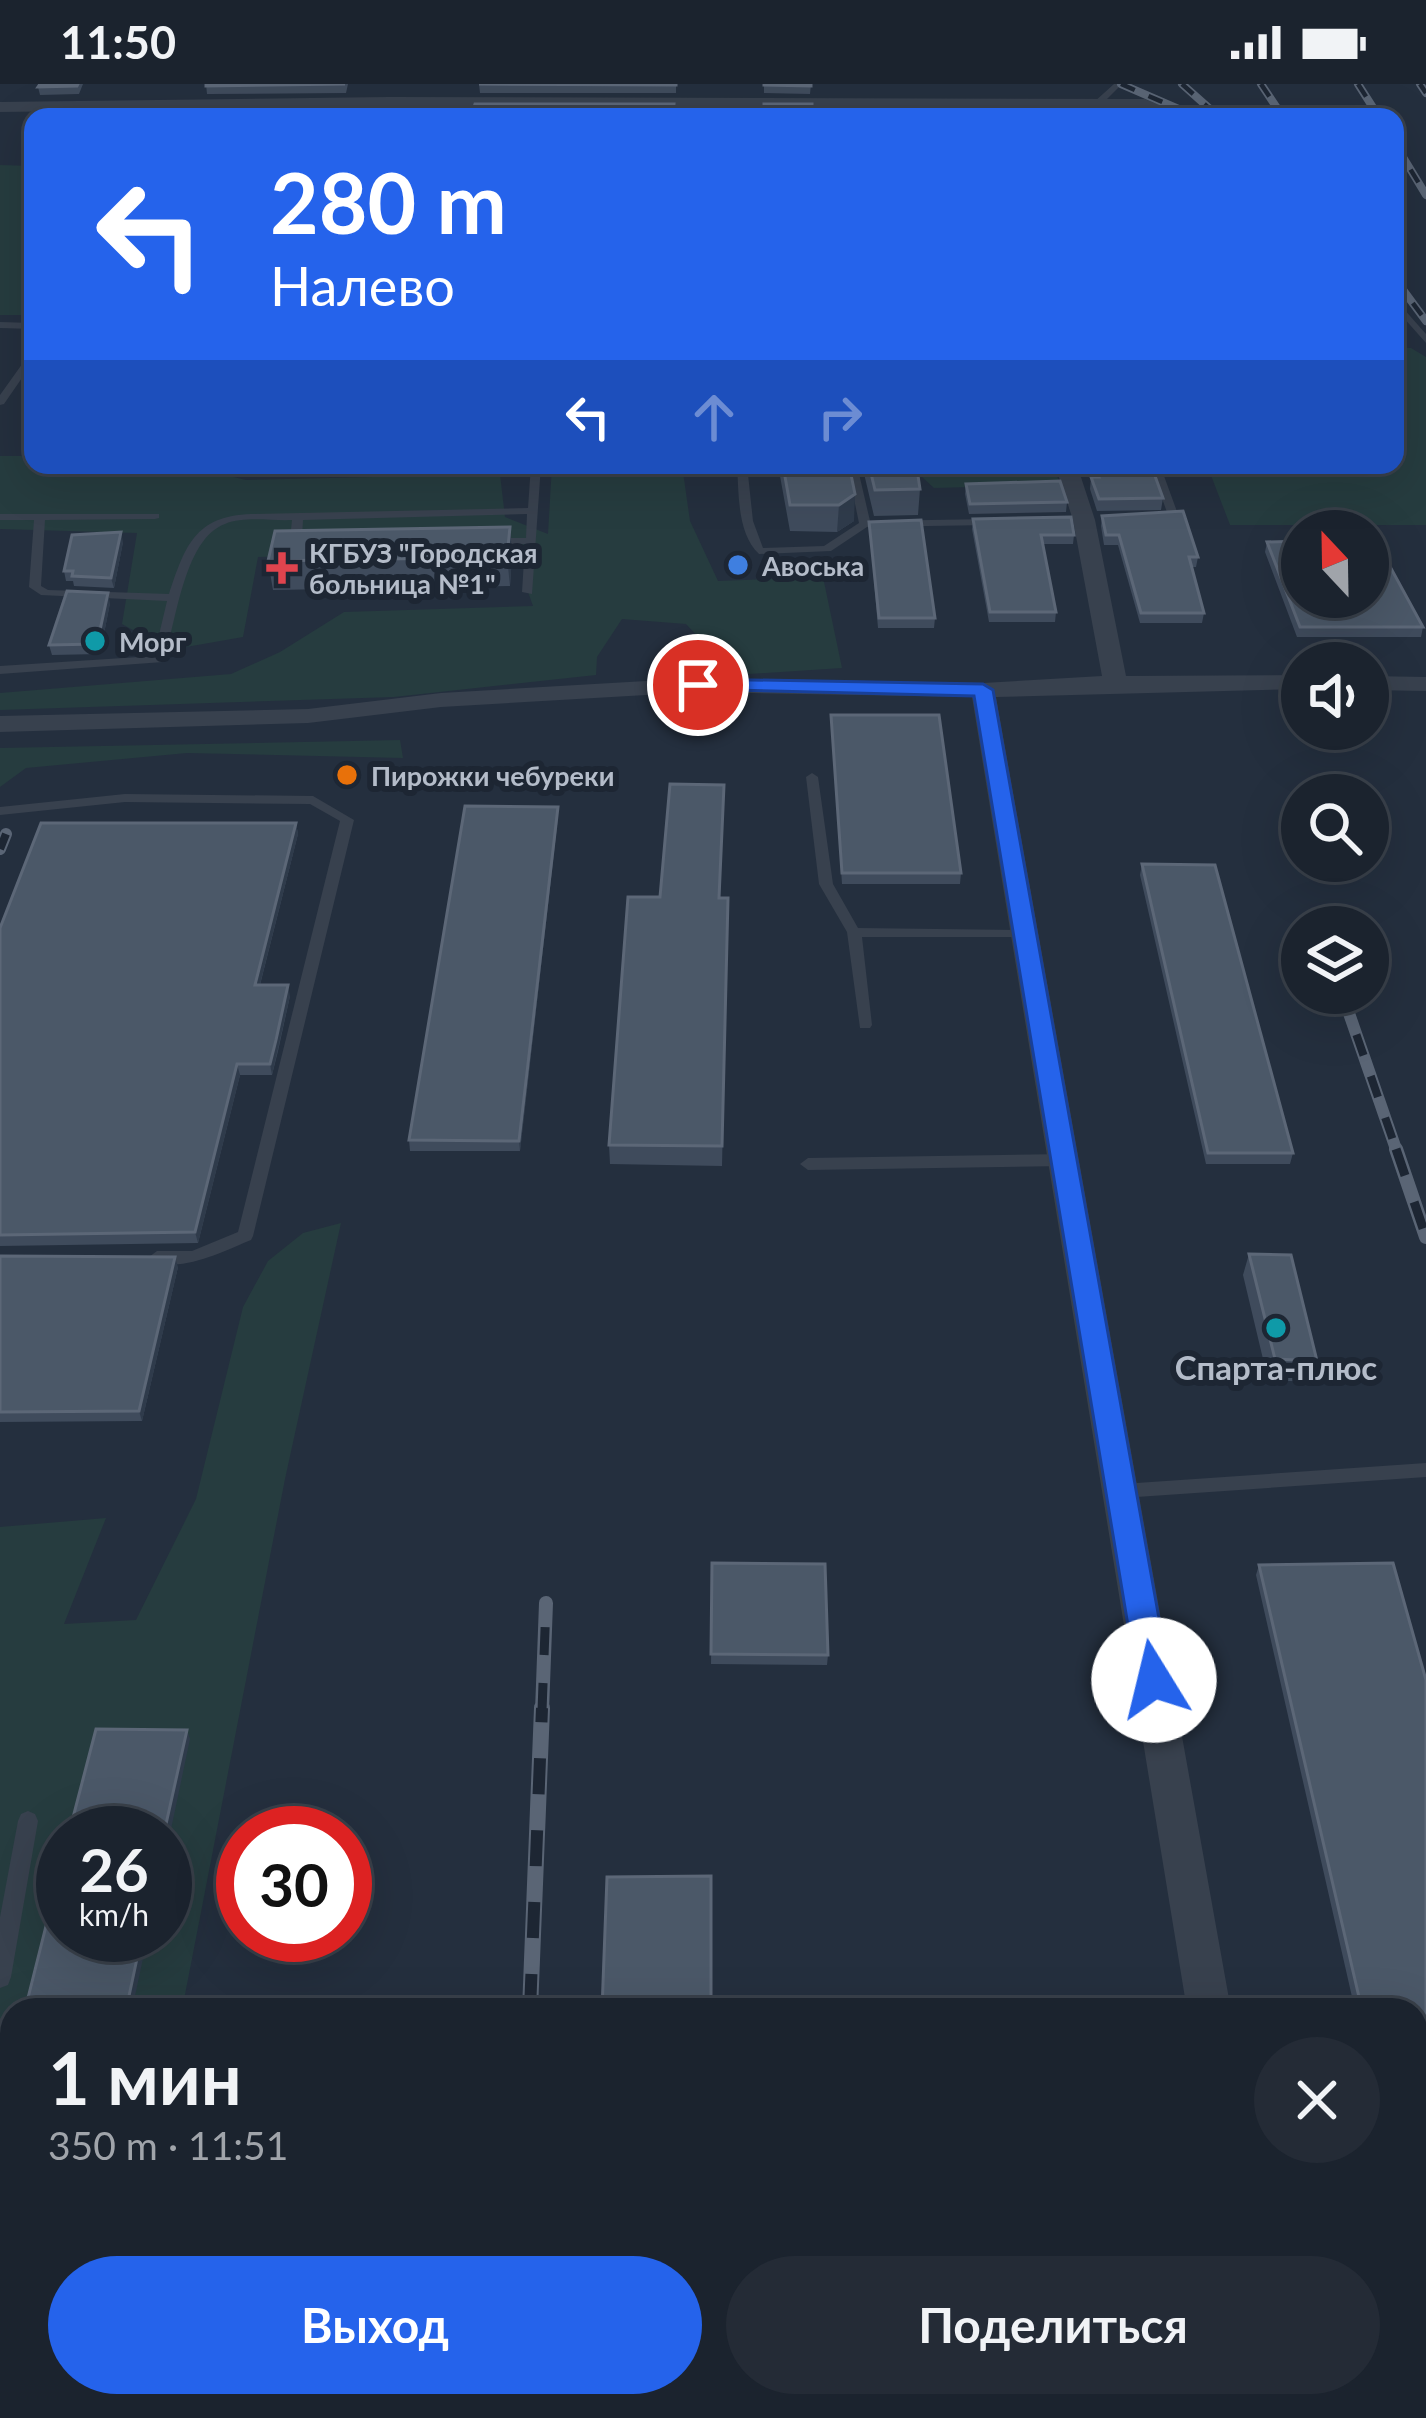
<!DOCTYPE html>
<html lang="ru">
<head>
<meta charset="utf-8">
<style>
	:root { --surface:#1b232e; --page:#242b36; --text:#f1f3f6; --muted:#a0a4aa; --line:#39404a; --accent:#2563eb }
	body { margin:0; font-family:Lato,sans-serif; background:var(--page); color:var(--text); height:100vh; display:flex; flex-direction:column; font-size:45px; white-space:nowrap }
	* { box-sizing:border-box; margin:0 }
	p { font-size:39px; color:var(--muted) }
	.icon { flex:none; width:66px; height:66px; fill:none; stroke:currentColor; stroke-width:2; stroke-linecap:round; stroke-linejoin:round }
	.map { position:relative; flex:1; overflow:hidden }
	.panel { position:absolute; left:0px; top:1914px; width:1428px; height:420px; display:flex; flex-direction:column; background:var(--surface); border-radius:36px 36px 0 0; box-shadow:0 12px 48px #0002,0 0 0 3px var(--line) }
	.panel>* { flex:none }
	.hud { position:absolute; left:24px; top:24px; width:1380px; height:366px; border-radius:24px; box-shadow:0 12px 48px #0002,0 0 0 3px var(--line); background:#2563eb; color:#fff; overflow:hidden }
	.needle { width:78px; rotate:338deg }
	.buttons { position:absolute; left:1281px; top:426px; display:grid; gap:24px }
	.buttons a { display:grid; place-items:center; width:108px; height:108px; border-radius:50%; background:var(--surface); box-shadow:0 12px 48px #0002,0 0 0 3px var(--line); font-size:60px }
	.speed { position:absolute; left:36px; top:1722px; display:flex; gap:24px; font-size:60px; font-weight:700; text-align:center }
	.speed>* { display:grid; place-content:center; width:156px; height:156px; border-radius:50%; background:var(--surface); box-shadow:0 12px 48px #0002,0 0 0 3px var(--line); line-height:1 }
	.speed small { font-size:30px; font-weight:400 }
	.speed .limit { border:18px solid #d22; background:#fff; color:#111 }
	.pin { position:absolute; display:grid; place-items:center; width:102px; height:102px; color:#fff; margin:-51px; border:6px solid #fff; border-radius:50%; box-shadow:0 3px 12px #0007 }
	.me { position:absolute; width:132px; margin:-66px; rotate:351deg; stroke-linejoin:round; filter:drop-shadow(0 0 9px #0008) }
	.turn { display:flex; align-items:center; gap:42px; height:252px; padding:0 48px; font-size:54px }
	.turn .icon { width:156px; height:156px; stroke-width:2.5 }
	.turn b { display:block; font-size:84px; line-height:102px }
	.lanes { display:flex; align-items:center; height:114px; padding:0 48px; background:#0003; justify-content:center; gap:60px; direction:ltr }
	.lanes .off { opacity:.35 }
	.round { display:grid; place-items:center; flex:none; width:126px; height:126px; border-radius:63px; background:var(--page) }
	.headline { display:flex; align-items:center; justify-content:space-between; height:204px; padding:0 48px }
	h1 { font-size:72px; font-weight:700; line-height:90px }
	.button { display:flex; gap:24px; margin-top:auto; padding:24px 48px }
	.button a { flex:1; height:138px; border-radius:72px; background:var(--accent); color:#fff; font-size:48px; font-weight:700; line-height:138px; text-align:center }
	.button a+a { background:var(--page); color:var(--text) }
	.status { display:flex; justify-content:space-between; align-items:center; height:84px; padding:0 60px; background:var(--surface); direction:ltr }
	.status svg { height:33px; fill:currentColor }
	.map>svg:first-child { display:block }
</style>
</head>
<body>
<div class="status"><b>11:50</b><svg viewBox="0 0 49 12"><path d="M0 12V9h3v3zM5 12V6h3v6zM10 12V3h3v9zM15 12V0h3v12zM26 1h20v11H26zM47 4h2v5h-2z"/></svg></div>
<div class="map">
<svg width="1426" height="2334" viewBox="0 0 1426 2334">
	<rect width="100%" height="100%" fill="#242f3e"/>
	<path fill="#263c3f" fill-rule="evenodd" d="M 461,29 L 461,33 L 106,33 L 110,30 Z
		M 0,81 L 33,82 L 33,231 L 0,231 Z
		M 1395,263 L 1411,264 L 1426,273 L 1426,441 L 1230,441 L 1207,381 L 1395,381 Z
		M 0,372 L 33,372 L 33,381 L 185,381 L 246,396 L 500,390 L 505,433 L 548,450 L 552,381 L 682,381 L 690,437 L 718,497 L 823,493 L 842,584 L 734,591 L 686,540 L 622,535 L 597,573 L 596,591 L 394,613 L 0,626 L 0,609 L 231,590 L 280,568 L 344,528 L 533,522 L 528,508 L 527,466 L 258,473 L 243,553 L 169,566 L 122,540 L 137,449 L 0,445 Z
		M 909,381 L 1052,381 L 1061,401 L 934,404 Z
		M 400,656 L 403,674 L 187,669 L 26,684 L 0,703 L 0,664 Z
		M 341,1139 L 285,1395 L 182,1926 L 12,1926 L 12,2322 L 106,2322 L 103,2334 L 0,2334 L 0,1443 L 106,1434 L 64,1540 L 136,1536 L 196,1415 L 243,1223 L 268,1177 L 303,1149 ZM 63,1749 L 165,1749 L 165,1851 L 63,1851 Z"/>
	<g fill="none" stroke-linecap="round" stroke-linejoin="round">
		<path fill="#38414e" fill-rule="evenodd" d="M 1114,0 L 1122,0 L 1099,23 L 1093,23 L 1093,19 Z
			M 398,16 L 401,16 L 418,33 L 409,33 L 394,18 Z
			M 1395,215 L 1426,250 L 1426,259 L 1395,224 Z
			M 0,238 L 33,239 L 33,245 L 0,244 Z
			M 33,268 L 33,278 L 4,320 L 0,321 L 0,311 L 30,269 Z
			M 531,381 L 541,381 L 532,510 L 522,508 L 525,460 L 494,460 L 488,457 L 494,454 L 526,454 L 527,430 L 303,436 L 302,454 L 312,460 L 306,463 L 290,455 L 292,436 C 271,437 244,432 225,440 C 183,455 176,542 163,578 L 0,590 L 0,582 L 154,572 L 167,517 L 41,511 L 29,503 L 34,436 L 0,436 L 0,430 L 159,430 L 159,434 L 155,435 L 45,436 L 41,502 L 48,506 L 169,510 C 185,462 195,432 251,430 L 528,424 Z
			M 737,381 L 747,381 L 753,437 L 763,464 L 824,462 L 859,439 L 847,381 L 857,381 L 870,437 L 990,435 L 996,438 L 990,441 L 867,443 L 831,467 L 759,470 C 737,449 739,411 737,381 Z
			M 1150,381 L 1160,381 L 1179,433 L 1178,435 L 1160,438 L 1154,435 L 1168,431 Z
			M 812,689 L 818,693 L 833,800 L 858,844 L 1025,846 L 1030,847 L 1032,850 L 1030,853 L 862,853 L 872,941 L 870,944 L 860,944 L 847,848 L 819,800 L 806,693 Z
			M 125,710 L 313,712 L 354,736 L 253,1152 L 251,1156 C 224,1167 174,1193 149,1173 L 157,1167 L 192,1167 L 238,1148 L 340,737 L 310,720 L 125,718 L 0,731 L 0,723 Z
			M 1065,1070 L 1073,1076 L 1065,1082 L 808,1086 L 800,1080 L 808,1074 Z
			M 1426,1379 L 1426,1393 L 1122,1414 L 1116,1412 L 1113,1407 L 1116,1402 L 1122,1400 Z
			M 28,1727 L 35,1730 L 38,1737 L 11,1893 L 8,1901 L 0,1904 L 0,1833 L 18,1737 L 21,1730 Z"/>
		<path fill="#38414e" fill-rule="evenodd" d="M 389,13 L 1145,15 L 1188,33 L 1165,33 L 1143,25 L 389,23 L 0,28 L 0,18 Z
			M 1055,381 L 1077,381 L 1095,436 L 1126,592 L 1302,591 L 1302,605 L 996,613 L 1231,1926 L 1187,1926 L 972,613 L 698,608 L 441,623 L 308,639 L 0,648 L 0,632 L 308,625 L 441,609 L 698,594 L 983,599 L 1102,592 L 1073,436 Z
			M 1368,592 L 1426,593 L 1426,607 L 1368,606 Z
			M 1251,2322 L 1301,2322 L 1303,2334 L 1253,2334 Z"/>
		<defs>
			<path id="rail-far3" d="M 1121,0 L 1197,33
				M 1182,0 L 1219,33
				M 1261,0 L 1283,33
				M 1358,0 L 1379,33
				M 1420,0 L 1426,9
				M 1395,60 L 1426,111
				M 1395,195 L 1426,237"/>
			<path id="rail-far2" d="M 0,765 L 6,750
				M 1315,831 L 1319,843
				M 1342,909 L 1397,1068"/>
			<path id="rail-far1" d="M 1396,1065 L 1426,1153
				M 542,1627 L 546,1519"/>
			<path id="rail" d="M 530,1926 L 542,1624
				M 512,2334 L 513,2322"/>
		</defs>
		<use href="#rail-far3" stroke="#5a6575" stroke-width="8"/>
		<use href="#rail-far2" stroke="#5a6575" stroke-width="12"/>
		<use href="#rail-far1" stroke="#5a6575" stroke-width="14"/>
		<use href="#rail" stroke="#5a6575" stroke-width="16"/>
		<use href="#rail-far3" stroke="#1d2633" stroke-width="4.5" stroke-dasharray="15" stroke-linecap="butt"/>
		<use href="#rail-far2" stroke="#1d2633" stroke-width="8" stroke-dasharray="22" stroke-linecap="butt"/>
		<use href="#rail-far1" stroke="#1d2633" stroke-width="9" stroke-dasharray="28" stroke-linecap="butt"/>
		<use href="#rail" stroke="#1d2633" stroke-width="12" stroke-dasharray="36" stroke-linecap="butt"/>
	</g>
	<path fill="#3f4b5c" d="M 40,0 L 83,0 L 79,10 L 40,11 L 38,3 Z
		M 206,0 L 348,0 L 346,9 L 207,10 Z
		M 479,0 L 676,0 L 676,9 L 480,9 Z
		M 764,0 L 811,0 L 810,10 L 764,9 Z
		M 475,20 L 674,28 L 674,33 L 471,33 Z
		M 297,381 L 348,381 L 348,384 L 297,385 Z
		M 778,381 L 849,381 L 854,437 L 837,448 L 790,447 Z
		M 862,381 L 902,381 L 903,386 L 920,405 L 918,431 L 874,432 Z
		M 1089,381 L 1151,381 L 1163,414 L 1161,426 L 1097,427 L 1090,405 L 1091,393 L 1093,393 Z
		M 966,400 L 1067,418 L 1066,428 L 969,430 L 965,410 Z
		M 1102,432 L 1198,473 L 1196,483 L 1192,483 L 1204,529 L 1202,539 L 1140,539 L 1118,461 L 1104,461 L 1101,442 Z
		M 973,435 L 1074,451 L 1073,460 L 1043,460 L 1056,528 L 1055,538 L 989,538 L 972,445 Z
		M 869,438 L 935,534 L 934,544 L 878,544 Z
		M 510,443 L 512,472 L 510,502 L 273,506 L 268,477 Z
		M 123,458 L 114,504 L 74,502 L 73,497 L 66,497 L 64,487 Z
		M 1267,458 L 1423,543 L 1421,553 L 1297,553 L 1265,468 Z
		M 110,519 L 100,570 L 52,571 L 49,561 Z
		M 831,631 L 961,789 L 960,800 L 842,800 Z
		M 724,701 L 720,814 L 728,814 L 722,1082 L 610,1080 L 609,1061 L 660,813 Z
		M 558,733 L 520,1067 L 410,1067 L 409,1056 Z
		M 296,739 L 298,750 L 260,901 L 290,912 L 278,967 L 272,991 L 240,991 L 198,1159 L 0,1162 L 0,844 Z
		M 1142,780 L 1293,1069 L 1290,1080 L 1206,1080 L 1140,791 Z
		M 1249,1170 L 1317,1277 L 1310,1298 L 1268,1296 L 1243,1191 Z
		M 0,1172 L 178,1183 L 142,1337 L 0,1338 Z
		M 712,1479 L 828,1571 L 827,1581 L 711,1580 Z
		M 1259,1481 L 1426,1596 L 1426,1972 L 1416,1972 L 1416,1926 L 1355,1926 L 1256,1491 Z
		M 12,1978 L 12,2108 L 0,2108 L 0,2025 Z
		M 1416,2095 L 1426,2095 L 1426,2334 L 1416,2334 L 1414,2322 L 1416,2322 Z"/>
	<path fill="#2f3b4b" d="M 855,410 L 854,437 L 837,448 L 839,421 Z
		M 510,443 L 512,472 L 510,502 L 507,473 Z
		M 121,448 L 123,458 L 114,504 L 111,494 Z
		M 108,509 L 110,519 L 100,570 L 97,560 Z
		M 558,723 L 558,733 L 520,1067 L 519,1057 Z
		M 296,739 L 298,750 L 257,912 L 255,901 Z
		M 288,901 L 290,912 L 272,991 L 270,980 Z
		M 237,980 L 240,991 L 198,1159 L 195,1148 Z
		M 175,1173 L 178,1183 L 142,1337 L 139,1327 Z
		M 187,1646 L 190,1655 L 165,1774 L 164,1749 Z
		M 142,1851 L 148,1851 L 132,1926 L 126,1926 Z"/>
	<path fill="#4b5868" stroke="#5c6777" stroke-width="3" d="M 40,0 L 78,0 L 77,2 L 38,3 Z
		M 206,0 L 345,0 L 206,2 Z
		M 479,0 L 676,0 L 676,1 Z
		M 764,0 L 811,0 L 811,2 L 764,1 Z
		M 475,20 L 674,20 L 673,29 L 592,28 L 591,33 L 471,33 Z
		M 764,20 L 812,20 L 812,33 L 764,33 Z
		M 783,381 L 849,381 L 855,410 L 839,421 L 790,421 Z
		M 869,381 L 902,381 L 903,386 L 917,385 L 920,405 L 875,406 Z
		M 1095,381 L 1151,381 L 1163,414 L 1099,415 L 1091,393 L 1099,393 Z
		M 1060,397 L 1067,418 L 970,420 L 966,400 Z
		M 1183,427 L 1198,473 L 1189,473 L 1204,529 L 1141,529 L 1119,451 L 1106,451 L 1102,432 Z
		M 1071,433 L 1074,451 L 1041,451 L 1056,528 L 990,528 L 973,435 Z
		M 921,436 L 935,534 L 879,534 L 869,438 Z
		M 510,443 L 507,473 L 268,477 L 275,447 Z
		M 121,448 L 111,494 L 72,492 L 73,487 L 64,487 L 72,451 Z
		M 1368,455 L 1375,455 L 1423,543 L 1300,543 L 1267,458 L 1302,457 L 1302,513 L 1368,513 Z
		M 67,507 L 108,509 L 97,560 L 49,561 Z
		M 831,631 L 939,631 L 961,789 L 842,789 Z
		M 670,700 L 724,701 L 719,814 L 728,814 L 722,1062 L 609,1061 L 628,813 L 660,813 Z
		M 465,722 L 558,723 L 519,1057 L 409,1056 Z
		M 41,739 L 296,739 L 255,901 L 288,901 L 276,956 L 270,980 L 237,980 L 195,1148 L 0,1151 L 0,844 Z
		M 1142,780 L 1215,781 L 1293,1069 L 1208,1069 Z
		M 1249,1170 L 1291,1171 L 1317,1277 L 1275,1275 Z
		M 0,1172 L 175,1173 L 139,1327 L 0,1328 Z
		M 712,1479 L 825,1480 L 828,1571 L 711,1570 Z
		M 1393,1479 L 1426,1596 L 1426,1963 L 1416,1964 L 1416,1926 L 1362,1926 L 1259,1481 Z
		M 96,1645 L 187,1646 L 164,1749 L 69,1749 Z
		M 63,1774 L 63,1851 L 142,1851 L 126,1926 L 25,1926 Z
		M 711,1792 L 711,1926 L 602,1926 L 607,1793 Z
		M 12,1978 L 12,2101 L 0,2100 L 0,2025 Z
		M 1416,2095 L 1426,2095 L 1426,2312 L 1416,2266 Z
		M 581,2322 L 678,2322 L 678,2334 L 581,2334 Z"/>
	<path fill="#2563eb" stroke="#184099" stroke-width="3" d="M 698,595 L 983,600 L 993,606 L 1170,1596 L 1165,1606 L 1154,1610 L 1142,1606 L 1137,1596 L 974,612 L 690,605 L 690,597 Z"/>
	<circle fill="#3f7fe0" stroke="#1d2633" stroke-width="4.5" cx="738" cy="481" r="12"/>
	<path fill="#e0444e" stroke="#1d2633" stroke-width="4.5" d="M276 466h12v12h12v12h-12v12h-12v-12h-12v-12h12z"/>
	<g fill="#0f9aa8" stroke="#1d2633" stroke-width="4.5">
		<circle cx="95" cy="557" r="12"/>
		<circle cx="1276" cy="1244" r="12"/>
	</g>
	<circle fill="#e8710a" stroke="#1d2633" stroke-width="4.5" cx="347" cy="691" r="12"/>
	<g text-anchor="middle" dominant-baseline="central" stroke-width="12" stroke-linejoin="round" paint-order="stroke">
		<g font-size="27" font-weight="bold" fill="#b4bcc9" stroke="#1d2633" text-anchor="start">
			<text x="309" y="468">КГБУЗ "Городская<tspan x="309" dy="31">больница №1"</tspan></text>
			<text x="762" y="481">Авоська</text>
			<text x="119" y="557">Морг</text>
			<text x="371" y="691">Пирожки чебуреки</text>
		</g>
		<g font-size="33" font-weight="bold" fill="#b4bcc9" stroke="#1d2633">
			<text x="1276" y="1283">Спарта-плюс</text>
		</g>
	</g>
</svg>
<div class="buttons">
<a><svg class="needle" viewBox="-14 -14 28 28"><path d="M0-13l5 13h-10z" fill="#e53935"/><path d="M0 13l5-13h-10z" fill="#a0a4aa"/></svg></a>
<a><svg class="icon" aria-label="sound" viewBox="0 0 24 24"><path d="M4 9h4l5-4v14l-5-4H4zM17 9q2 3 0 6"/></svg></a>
<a><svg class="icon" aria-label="search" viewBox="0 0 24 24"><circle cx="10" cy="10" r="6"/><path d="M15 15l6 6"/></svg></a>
<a><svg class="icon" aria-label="layers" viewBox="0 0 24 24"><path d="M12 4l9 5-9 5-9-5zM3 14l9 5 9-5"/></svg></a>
</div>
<div class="speed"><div>26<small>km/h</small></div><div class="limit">30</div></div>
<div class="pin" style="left:698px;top:601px;background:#d93025"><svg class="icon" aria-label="arrive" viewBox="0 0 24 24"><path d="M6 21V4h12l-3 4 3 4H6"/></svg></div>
<svg class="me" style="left:1154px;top:1596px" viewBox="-20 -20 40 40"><circle r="19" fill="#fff"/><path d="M0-13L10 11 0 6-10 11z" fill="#2563eb"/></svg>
<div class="hud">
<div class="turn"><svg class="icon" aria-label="left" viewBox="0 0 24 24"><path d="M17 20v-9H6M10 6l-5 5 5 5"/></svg><div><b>280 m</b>Налево</div></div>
<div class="lanes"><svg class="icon" aria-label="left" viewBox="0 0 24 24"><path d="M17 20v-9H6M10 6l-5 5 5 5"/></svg><svg class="icon off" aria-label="ahead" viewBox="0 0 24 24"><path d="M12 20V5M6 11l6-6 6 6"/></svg><svg class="icon off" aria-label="right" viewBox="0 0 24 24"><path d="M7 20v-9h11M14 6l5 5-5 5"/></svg></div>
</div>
<section class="panel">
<div class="headline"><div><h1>1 мин</h1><p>350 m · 11:51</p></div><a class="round"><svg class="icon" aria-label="close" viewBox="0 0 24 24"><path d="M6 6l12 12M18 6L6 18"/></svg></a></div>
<div class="button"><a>Выход</a><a>Поделиться</a></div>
</section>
</div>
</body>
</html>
